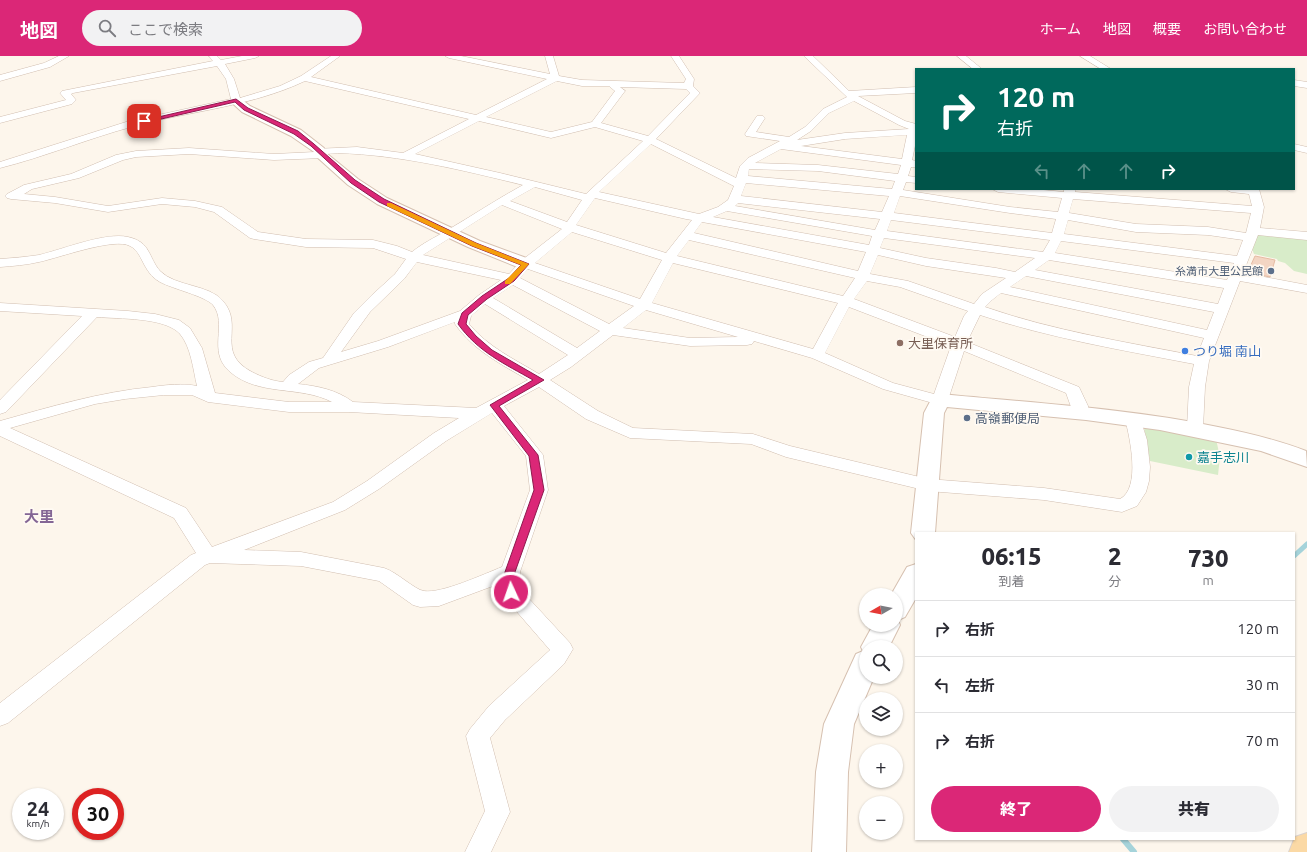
<!DOCTYPE html>
<html lang="ja">
<head>
<meta charset="utf-8">
<style>
	:root { --surface:#fff; --page:#f2f2f3; --text:#2b2b33; --muted:#7c7c81; --line:#e1e1e2; --accent:#db2777 }
	body { margin:0; font-family:Ubuntu,"Noto Sans JP",sans-serif; background:var(--page); color:var(--text); height:100vh; display:flex; flex-direction:column; font-size:15px; white-space:nowrap }
	* { box-sizing:border-box; margin:0 }
	p { font-size:13px; color:var(--muted) }
	.icon { flex:none; width:22px; height:22px; fill:none; stroke:currentColor; stroke-width:2; stroke-linecap:round; stroke-linejoin:round }
	.map { position:relative; flex:1; overflow:hidden }
	.side { position:absolute; left:915px; top:476px; width:380px; height:308px; display:flex; flex-direction:column; background:var(--surface); border-radius:0px; box-shadow:0 1px 3px #0004 }
	.side>* { flex:none }
	.top-card { position:absolute; left:915px; top:12px; width:380px; height:122px; border-radius:0px; box-shadow:0 1px 3px #0004; background:#00695c; color:#fff; overflow:hidden }
	.needle { width:26px; rotate:261deg }
	.buttons { position:absolute; left:859px; top:532px; display:grid; gap:8px }
	.buttons a { display:grid; place-items:center; width:44px; height:44px; border-radius:50%; background:var(--surface); box-shadow:0 1px 3px #0004; font-size:20px }
	.speed { position:absolute; left:12px; top:732px; display:flex; gap:8px; font-size:20px; font-weight:700; text-align:center }
	.speed>* { display:grid; place-content:center; width:52px; height:52px; border-radius:50%; background:var(--surface); box-shadow:0 1px 3px #0004; line-height:1 }
	.speed small { font-size:10px; font-weight:400 }
	.speed .limit { border:6px solid #d22; background:#fff; color:#111 }
	.pin { position:absolute; display:grid; place-items:center; width:34px; height:34px; color:#fff; margin:-17px; border-radius:8px; box-shadow:0 2px 6px #0006 }
	.me { position:absolute; width:44px; margin:-22px; rotate:357deg; stroke-linejoin:round; filter:drop-shadow(0 0 3px #0008) }
	.turn { display:flex; align-items:center; gap:14px; height:84px; padding:0 16px; font-size:18px }
	.turn .icon { width:52px; height:52px; stroke-width:2.5 }
	.turn b { display:block; font-size:28px; line-height:34px }
	.lanes { display:flex; align-items:center; height:38px; padding:0 16px; background:#0003; justify-content:center; gap:20px; direction:ltr }
	.lanes .off { opacity:.35 }
	.eta { display:flex; justify-content:space-evenly; align-items:center; height:68px; text-align:center }
	.eta b { font-size:24px; font-weight:800; line-height:28px }
	.primary-button { display:flex; gap:8px; margin-top:auto; padding:8px 16px }
	.primary-button a { flex:1; height:46px; border-radius:24px; background:var(--accent); color:#fff; font-size:16px; font-weight:800; line-height:46px; text-align:center }
	.primary-button a+a { background:var(--page); color:var(--text) }
	ul { padding:0; list-style:none }
	li { display:flex; align-items:center; gap:12px; height:56px; padding:0 16px; border-top:1px solid var(--line) }
	li div { flex:1 }
	li b { display:block; font-size:15px }
	li em { font-style:normal }
	header { display:flex; align-items:center; gap:24px; box-sizing:border-box; height:56px; padding:0 20px; background:var(--accent); color:#fff }
	header strong { font-size:19px }
	nav { display:flex; gap:22px; margin-inline-start:auto; font-size:14px }
	.search { width:280px; height:36px; background:var(--page); display:flex; align-items:center; gap:10px; box-sizing:border-box; padding:0 14px; border-radius:22px; color:var(--muted); font-size:15px }
	.map>svg:first-child { display:block }
</style>
</head>
<body>
<header>
<strong>地図</strong>
<div class="search"><svg class="icon" aria-label="search" viewBox="0 0 24 24"><circle cx="10" cy="10" r="6"/><path d="M15 15l6 6"/></svg>ここで検索</div>
<nav><a>ホーム</a><a>地図</a><a>概要</a><a>お問い合わせ</a></nav>
</header>
<div class="map">
<svg width="1307" height="796" viewBox="0 0 1307 796">
	<rect width="100%" height="100%" fill="#fdf6ec"/>
	<path fill="#d8ecc9" d="M 1258,177 L 1307,182 L 1307,218 L 1294,215 L 1285,207 L 1278,205 L 1277,203 L 1254,198 L 1252,193 Z
		M 1144,371 L 1216,383 L 1220,401 L 1218,419 L 1150,405 Z"/>
	<g fill="none" stroke-linecap="round" stroke-linejoin="round">
		<path stroke="#a5d3da" stroke-width="5" d="M 1294,500 L 1307,488"/>
		<path stroke="#a5d3da" stroke-width="6" d="M 1123,783 L 1134,796"/>
	</g>
	<path fill="#f3d5c3" stroke="#e6bba3" d="M 1255,200 L 1275,204 L 1270,221 L 1251,217 L 1252,211 L 1250,211 Z"/>
	<g fill="none" stroke-linecap="round" stroke-linejoin="round">
		<defs>
			<path id="street" d="M 59,0 L 69,0 L 50,11 L 0,25 L 0,19 L 44,7 Z
				M 209,0 L 217,0 L 221,4 L 242,0 L 259,0 L 255,2 L 225,8 L 234,23 L 240,42 L 280,30 L 301,20 L 331,0 L 340,0 L 311,21 L 476,59 L 547,23 L 449,2 L 445,0 L 461,0 L 550,18 L 545,0 L 553,0 L 559,20 L 582,24 L 684,27 L 686,23 L 671,0 L 679,0 L 694,23 L 693,30 L 700,37 L 656,83 L 736,122 L 740,110 L 748,102 L 780,85 L 746,80 L 745,78 L 757,60 L 763,60 L 765,62 L 756,76 L 789,81 L 805,71 L 823,53 L 847,41 L 804,0 L 813,0 L 849,35 L 916,31 L 916,37 L 858,40 L 905,65 L 916,68 L 916,85 L 912,104 L 916,105 L 916,111 L 911,111 L 908,120 L 916,121 L 916,127 L 906,126 L 903,134 L 1010,151 L 1058,156 L 1062,142 L 998,136 L 992,133 L 1033,133 L 1064,136 L 1064,133 L 1076,133 L 1075,136 L 1252,150 L 1249,138 L 1231,136 L 1225,133 L 1259,133 L 1264,151 L 1260,172 L 1307,176 L 1307,184 L 1258,179 L 1243,217 L 1307,229 L 1307,237 L 1240,225 L 1209,305 L 1205,331 L 1203,372 L 1201,376 L 1195,377 L 1189,376 L 1187,372 L 1189,331 L 1194,308 C 1122,294 1049,282 980,259 L 967,286 L 1079,331 L 1088,350 L 1089,358 L 1087,362 L 1081,363 L 1075,362 L 1066,337 L 964,295 L 948,344 L 946,347 L 940,349 L 883,333 L 812,302 L 754,285 L 752,288 L 747,289 L 690,290 L 613,279 L 571,311 L 550,324 L 598,355 L 633,372 L 753,378 L 790,390 L 928,423 L 1044,432 L 1120,443 C 1141,432 1130,382 1125,363 L 1127,359 L 1133,358 L 1139,359 L 1147,384 L 1150,411 L 1149,425 L 1146,436 L 1137,450 L 1122,456 L 1044,444 L 928,435 L 786,401 L 751,388 L 630,382 L 586,363 L 539,331 L 504,350 L 543,399 L 548,434 L 520,516 L 521,534 L 570,587 L 573,593 L 564,608 L 505,664 L 490,682 L 510,756 L 491,796 L 465,796 L 485,755 L 466,680 L 470,673 L 489,650 L 550,594 L 504,541 L 501,536 L 501,527 L 439,550 L 420,551 L 413,549 L 379,525 L 301,510 L 210,507 L 205,509 L 8,667 L 0,670 L 0,647 L 191,499 L 196,497 L 174,462 L 0,380 L 0,365 C 50,351 100,336 152,331 C 166,329 183,327 197,330 C 193,313 191,291 180,278 C 165,261 118,263 97,261 L 6,356 L 0,358 L 0,344 L 82,260 L 0,255 L 0,247 L 128,255 L 155,258 L 179,264 L 190,272 L 202,292 L 215,337 L 289,346 L 332,346 C 300,329 258,341 229,315 C 207,295 228,268 213,249 C 205,240 173,233 160,226 C 142,216 143,196 130,190 C 115,181 58,202 39,206 C 26,209 13,210 0,211 L 0,203 C 13,202 26,201 39,199 C 64,193 105,176 128,181 C 151,186 148,201 160,215 C 176,231 209,228 223,245 C 245,270 214,296 252,316 C 262,321 272,325 283,326 L 289,319 L 309,306 L 323,302 L 354,257 L 372,239 L 395,218 L 406,203 L 373,192 L 306,191 L 254,183 L 250,182 L 214,156 L 195,151 L 162,148 L 108,156 L 55,147 L 11,143 L 7,142 L 5,140 L 7,138 L 24,129 L 71,118 L 116,99 L 136,95 L 189,92 L 274,98 L 315,96 L 315,93 L 357,91 L 403,97 L 469,63 L 305,25 C 250,51 189,55 131,71 C 87,83 44,101 0,112 L 0,106 L 126,66 L 231,43 L 226,23 L 217,10 L 73,37 L 71,38 L 76,44 L 72,48 L 0,67 L 0,61 L 66,44 L 60,37 L 62,35 L 213,5 ZM 557,25 L 582,30 L 609,30 L 615,35 L 592,66 L 551,76 L 486,61 ZM 620,31 L 686,33 L 690,37 L 648,80 L 601,67 L 625,35 ZM 854,45 L 899,69 L 909,73 L 845,77 L 797,84 L 811,75 L 829,57 ZM 479,65 L 551,82 L 595,71 L 643,85 L 586,138 L 500,117 L 415,98 ZM 907,79 L 902,103 L 801,90 L 845,83 ZM 651,88 L 734,130 L 728,144 L 718,151 L 699,158 L 599,136 ZM 781,93 L 901,109 L 898,118 L 818,109 L 755,107 ZM 338,97 C 401,99 462,114 523,129 C 497,143 472,160 446,175 C 434,182 423,187 412,196 L 397,190 L 373,184 L 306,183 L 258,176 L 222,151 L 195,145 L 162,142 L 108,150 L 55,141 L 24,138 L 32,133 L 79,122 L 123,104 L 136,101 L 189,98 L 274,104 L 323,102 L 327,101 L 327,98 ZM 749,113 L 818,115 L 895,125 L 892,133 L 748,120 ZM 746,127 L 889,140 L 882,156 L 741,140 ZM 535,131 L 582,144 L 567,166 L 510,145 ZM 900,140 L 1010,157 L 1056,163 L 1052,177 L 894,157 ZM 595,142 L 686,163 L 692,164 L 666,197 L 576,169 ZM 1073,143 L 1251,157 L 1246,177 L 1208,171 L 1136,168 L 1069,157 ZM 738,147 L 880,163 L 875,174 L 735,150 ZM 502,149 L 562,173 L 521,205 L 509,218 L 423,199 ZM 727,155 L 872,180 L 869,189 L 713,161 ZM 891,164 L 1050,184 L 1043,196 L 887,175 ZM 1068,164 L 1136,176 L 1208,179 L 1243,184 L 1237,200 L 1064,178 ZM 702,166 L 866,196 L 858,215 L 694,177 ZM 572,176 L 662,204 L 640,243 L 535,207 ZM 884,182 L 1035,202 L 1015,216 L 996,212 L 926,202 L 880,192 ZM 689,184 L 855,222 L 843,240 L 677,200 ZM 1061,185 L 1234,207 L 1227,224 L 1055,197 ZM 878,199 L 926,210 L 1006,222 L 982,238 L 974,248 L 908,225 L 870,218 ZM 1049,204 L 1224,232 L 1218,248 L 1035,214 ZM 417,206 L 501,224 L 479,239 L 460,255 L 378,285 L 341,296 L 370,256 L 404,223 ZM 673,207 L 838,247 L 813,293 L 652,247 ZM 528,213 L 634,250 L 609,268 L 520,222 ZM 1026,220 L 1214,256 L 1207,274 L 1010,231 ZM 867,225 L 900,231 L 968,255 L 964,260 L 955,281 L 854,243 ZM 513,229 L 600,275 L 577,292 L 493,242 ZM 1001,237 L 1204,282 L 1197,300 C 1126,286 1054,275 985,251 L 992,244 ZM 485,248 L 568,299 L 539,318 C 514,303 488,291 469,268 L 471,260 ZM 849,251 L 951,290 L 934,338 L 893,327 L 825,297 ZM 646,254 L 738,281 L 690,282 L 623,272 ZM 455,266 L 455,268 C 474,295 501,308 528,324 L 476,352 L 353,346 C 337,334 318,330 298,328 L 319,312 L 388,291 ZM 164,339 L 192,339 L 208,346 L 289,356 L 349,356 L 459,362 L 434,377 L 367,425 L 333,446 L 212,491 L 186,452 L 10,372 L 95,348 L 125,343 ZM 492,357 L 526,400 L 530,434 L 502,511 C 484,518 441,538 424,535 C 415,534 397,516 384,512 L 301,496 L 244,494 L 345,454 L 379,433 L 446,385 Z
				M 957,0 L 966,0 L 982,13 L 973,13 Z
				M 1080,0 L 1090,0 L 1111,13 L 1101,13 Z
				M 1294,24 L 1307,26 L 1307,32 L 1294,30 Z
				M 1294,88 L 1307,91 L 1307,97 L 1294,94 Z"/>
			<path id="secondary" d="M 236,41 L 240,42 L 250,50 L 301,74 L 324,92 L 325,96 L 358,123 L 387,142 L 480,185 L 532,204 L 534,208 L 532,212 L 526,213 L 520,212 L 468,191 L 377,148 L 348,129 L 318,102 L 317,98 L 291,80 L 242,56 L 230,45 L 232,42 Z
				M 940,338 C 1033,347 1126,352 1218,371 C 1248,377 1278,384 1306,395 L 1307,411 L 1261,395 L 1160,374 L 1086,364 L 947,351 L 944,357 L 935,477 L 916,477 L 916,484 L 911,477 L 924,357 L 933,340 Z
				M 916,508 L 916,542 L 905,561 L 898,564 L 900,569 L 889,591 L 866,591 L 866,621 L 874,621 L 854,668 L 848,716 L 846,796 L 812,796 L 816,716 L 824,668 L 856,598 L 863,595 L 861,591 L 873,569 L 896,569 L 896,539 L 891,539 L 907,511 Z"/>
			<path id="primary" d="M 1307,777 L 1307,796 L 1289,796 L 1295,781 Z"/>
		</defs>
		<use href="#street" stroke="#d1beb0" stroke-width="1"/>
		<use href="#secondary" stroke="#d6c0b0" stroke-width="2"/>
		<use href="#primary" stroke="#dad1cd" stroke-width="2"/>
		<use href="#street" fill="#fff" fill-rule="evenodd"/>
		<use href="#secondary" fill="#fff" fill-rule="evenodd"/>
		<use href="#primary" fill="#fbd9a5" fill-rule="evenodd"/>
	</g>
	<path fill="#db2777" stroke="#8e194d" d="M 236,43 L 248,52 L 298,75 L 314,88 L 355,124 L 384,143 L 476,187 L 529,208 L 514,225 L 487,243 L 468,259 L 466,268 L 476,280 L 492,294 L 544,324 L 499,350 L 538,399 L 544,434 L 515,516 L 516,536 L 515,539 L 511,540 L 507,539 L 505,536 L 505,516 L 534,434 L 529,400 L 490,349 L 533,324 C 505,308 478,296 458,268 L 462,257 L 482,240 L 509,222 L 521,209 L 472,190 L 379,146 L 351,127 L 311,90 L 294,78 L 244,54 L 235,46 L 144,67 L 141,65 Z"/>
	<path fill="#f59e0b" d="M 387,147 L 391,147 L 476,187 L 529,208 L 510,228 L 505,228 L 505,225 L 521,209 L 472,190 L 387,150 Z"/>
	<g fill="#5c6f8a" stroke="#fffaf3" stroke-width="1.5">
		<circle cx="1271" cy="215" r="4"/>
		<circle cx="967" cy="362" r="4"/>
	</g>
	<circle fill="#8d6e63" stroke="#fffaf3" stroke-width="1.5" cx="900" cy="287" r="4"/>
	<circle fill="#3f7fe0" stroke="#fffaf3" stroke-width="1.5" cx="1185" cy="295" r="4"/>
	<circle fill="#0f9aa8" stroke="#fffaf3" stroke-width="1.5" cx="1189" cy="401" r="4"/>
	<g text-anchor="middle" dominant-baseline="central" stroke-width="3.5" stroke-linejoin="round" paint-order="stroke">
		<g font-size="11" fill="#4e5e75" stroke="#fffaf3" text-anchor="end">
			<text x="1263" y="215">糸満市大里公民館</text>
		</g>
		<g font-size="13" fill="#785e54" stroke="#fffaf3" text-anchor="start">
			<text x="908" y="287">大里保育所</text>
		</g>
		<g font-size="13" fill="#366cbe" stroke="#fffaf3" text-anchor="start">
			<text x="1193" y="295">つり堀 南山</text>
		</g>
		<g font-size="13" fill="#4e5e75" stroke="#fffaf3" text-anchor="start">
			<text x="975" y="362">高嶺郵便局</text>
		</g>
		<g font-size="13" fill="#0d838f" stroke="#fffaf3" text-anchor="start">
			<text x="1197" y="401">嘉手志川</text>
		</g>
		<g font-size="15" font-weight="bold" fill="#846695" stroke="#fffaf3">
			<text x="39" y="460">大里</text>
		</g>
	</g>
</svg>
<div class="buttons">
<a><svg class="needle" viewBox="-14 -14 28 28"><path d="M0-13l5 13h-10z" fill="#e53935"/><path d="M0 13l5-13h-10z" fill="#7c7c81"/></svg></a>
<a><svg class="icon" aria-label="search" viewBox="0 0 24 24"><circle cx="10" cy="10" r="6"/><path d="M15 15l6 6"/></svg></a>
<a><svg class="icon" aria-label="layers" viewBox="0 0 24 24"><path d="M12 4l9 5-9 5-9-5zM3 14l9 5 9-5"/></svg></a>
<a>+</a>
<a>−</a>
</div>
<div class="speed"><div>24<small>km/h</small></div><div class="limit">30</div></div>
<div class="pin" style="left:144px;top:65px;background:#d93025"><svg class="icon" aria-label="arrive" viewBox="0 0 24 24"><path d="M6 21V4h12l-3 4 3 4H6"/></svg></div>
<svg class="me" style="left:511px;top:536px" viewBox="-20 -20 40 40"><circle r="17" fill="#db2777" stroke="#fff" stroke-width="3"/><path d="M0-11L8 9 0 5-8 9z" fill="#fff"/></svg>
<div class="top-card">
<div class="turn"><svg class="icon" aria-label="right" viewBox="0 0 24 24"><path d="M7 20v-9h11M14 6l5 5-5 5"/></svg><div><b>120 m</b>右折</div></div>
<div class="lanes"><svg class="icon off" aria-label="left" viewBox="0 0 24 24"><path d="M17 20v-9H6M10 6l-5 5 5 5"/></svg><svg class="icon off" aria-label="ahead" viewBox="0 0 24 24"><path d="M12 20V5M6 11l6-6 6 6"/></svg><svg class="icon off" aria-label="ahead" viewBox="0 0 24 24"><path d="M12 20V5M6 11l6-6 6 6"/></svg><svg class="icon" aria-label="right" viewBox="0 0 24 24"><path d="M7 20v-9h11M14 6l5 5-5 5"/></svg></div>
</div>
<section class="side">
<div class="eta">
<div><b>06:15</b><p>到着</p></div>
<div><b>2</b><p>分</p></div>
<div><b>730</b><p>m</p></div>
</div>
<ul>
<li><svg class="icon" aria-label="right" viewBox="0 0 24 24"><path d="M7 20v-9h11M14 6l5 5-5 5"/></svg><div><b>右折</b></div><em>120 m</em></li>
<li><svg class="icon" aria-label="left" viewBox="0 0 24 24"><path d="M17 20v-9H6M10 6l-5 5 5 5"/></svg><div><b>左折</b></div><em>30 m</em></li>
<li><svg class="icon" aria-label="right" viewBox="0 0 24 24"><path d="M7 20v-9h11M14 6l5 5-5 5"/></svg><div><b>右折</b></div><em>70 m</em></li>
</ul>
<div class="primary-button"><a>終了</a><a>共有</a></div>
</section>
</div>
</body>
</html>
